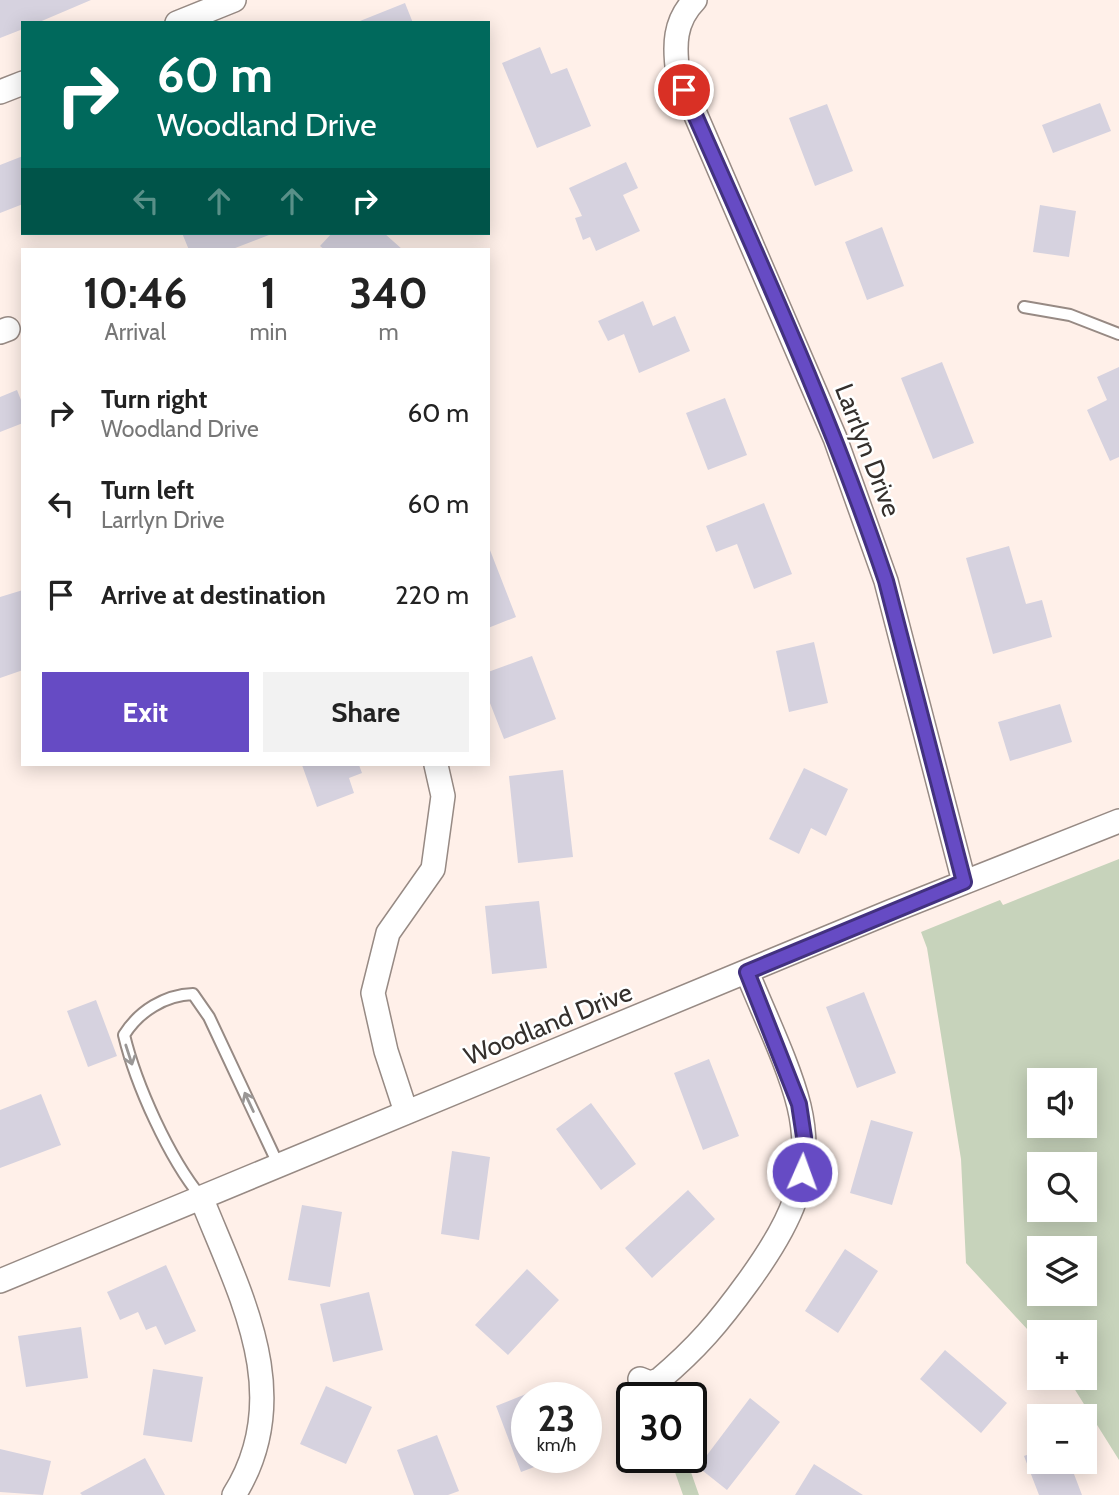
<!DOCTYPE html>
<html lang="en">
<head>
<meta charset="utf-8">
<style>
	:root { --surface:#fff; --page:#f2f2f2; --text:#222; --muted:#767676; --accent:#664bc4 }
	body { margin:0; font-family:Cabin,sans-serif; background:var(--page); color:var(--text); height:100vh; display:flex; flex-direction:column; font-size:26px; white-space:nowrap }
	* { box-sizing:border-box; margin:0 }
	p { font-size:23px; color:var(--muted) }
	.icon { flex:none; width:38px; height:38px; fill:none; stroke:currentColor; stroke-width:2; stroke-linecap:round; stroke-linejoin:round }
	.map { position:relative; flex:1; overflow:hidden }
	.details { position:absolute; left:21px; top:248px; width:469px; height:518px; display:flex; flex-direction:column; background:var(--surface); border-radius:0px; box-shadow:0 4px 18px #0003 }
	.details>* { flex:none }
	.banner { position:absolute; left:21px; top:21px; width:469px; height:214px; border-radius:0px; box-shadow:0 4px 18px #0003; background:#00695c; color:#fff; overflow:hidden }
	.controls { position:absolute; left:1027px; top:1068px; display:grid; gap:14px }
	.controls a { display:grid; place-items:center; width:70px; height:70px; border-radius:0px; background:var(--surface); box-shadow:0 4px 18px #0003; font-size:35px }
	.speed { position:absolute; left:511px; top:1382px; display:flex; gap:14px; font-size:35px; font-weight:700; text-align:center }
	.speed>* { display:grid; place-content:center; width:91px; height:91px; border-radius:50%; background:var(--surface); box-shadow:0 4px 18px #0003; line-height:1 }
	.speed small { font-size:18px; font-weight:400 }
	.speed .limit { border:4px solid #111; border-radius:10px; background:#fff; color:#111 }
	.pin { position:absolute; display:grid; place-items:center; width:60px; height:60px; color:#fff; margin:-30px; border:4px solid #fff; border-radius:50%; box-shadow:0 2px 7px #0007 }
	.me { position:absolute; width:77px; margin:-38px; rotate:2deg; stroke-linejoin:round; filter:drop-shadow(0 0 5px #0008) }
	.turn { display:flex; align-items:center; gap:24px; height:147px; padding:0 21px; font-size:32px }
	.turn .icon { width:91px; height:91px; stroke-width:2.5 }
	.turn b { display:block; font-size:49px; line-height:60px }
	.lanes { display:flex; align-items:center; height:66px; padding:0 21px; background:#0003; justify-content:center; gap:35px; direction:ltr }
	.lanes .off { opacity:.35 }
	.eta { display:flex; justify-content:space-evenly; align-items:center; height:119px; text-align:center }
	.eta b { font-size:42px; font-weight:700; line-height:49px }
	.button { display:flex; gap:14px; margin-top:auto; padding:14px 21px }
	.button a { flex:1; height:80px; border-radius:0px; background:var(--accent); color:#fff; font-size:28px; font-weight:700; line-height:80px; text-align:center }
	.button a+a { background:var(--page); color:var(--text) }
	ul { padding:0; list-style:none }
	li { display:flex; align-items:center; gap:21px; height:91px; padding:0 21px }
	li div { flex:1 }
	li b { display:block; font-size:26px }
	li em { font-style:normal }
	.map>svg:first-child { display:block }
</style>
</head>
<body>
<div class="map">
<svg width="1119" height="1495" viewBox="0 0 1119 1495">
	<rect width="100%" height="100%" fill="#fff0e9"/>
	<path fill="#c7d3bb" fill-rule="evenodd" d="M 1119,859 L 1119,1460 L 1067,1377 L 1085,1377 L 1085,1332 L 1040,1332 L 1039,1342 L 966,1263 L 961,1159 L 927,948 L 921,932 L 1000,900 L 1003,905 ZM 1040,1080 L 1085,1080 L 1085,1125 L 1040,1125 ZM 1040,1164 L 1085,1164 L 1085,1209 L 1040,1209 ZM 1040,1248 L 1085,1248 L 1085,1293 L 1040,1293 Z
		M 670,1458 L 686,1458 L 699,1495 L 683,1495 Z"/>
	<path fill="#d6d2df" d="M 0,0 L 91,0 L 37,23 L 23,23 L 23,29 L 0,38 Z
		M 405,3 L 413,23 L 355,23 Z
		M 540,47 L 551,74 L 567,68 L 591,126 L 537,148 L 502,63 Z
		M 1100,103 L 1111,131 L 1053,153 L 1042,125 Z
		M 827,104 L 853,171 L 815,186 L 789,118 Z
		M 23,156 L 23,204 L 0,213 L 0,165 Z
		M 626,162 L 638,188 L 623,195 L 640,231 L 596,251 L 590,237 L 583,240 L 575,218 L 582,216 L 569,188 Z
		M 1040,205 L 1076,211 L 1069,257 L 1033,252 Z
		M 882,227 L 904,286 L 867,300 L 845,242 Z
		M 182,233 L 268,233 L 269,235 L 230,250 L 189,250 Z
		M 332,233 L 384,233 L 403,250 L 325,250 L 320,246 Z
		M 643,301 L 653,326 L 675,316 L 690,351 L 639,373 L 624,334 L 608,341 L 598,321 Z
		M 942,362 L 974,443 L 933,459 L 901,378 Z
		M 1119,367 L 1119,457 L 1110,461 L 1087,410 L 1107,400 L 1097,377 Z
		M 17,390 L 23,405 L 23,423 L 0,432 L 0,397 Z
		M 725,398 L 747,455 L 708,470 L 686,413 Z
		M 764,503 L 792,574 L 754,589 L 737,544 L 716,552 L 706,526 Z
		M 488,545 L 516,617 L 488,628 Z
		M 1009,546 L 1026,604 L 1042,600 L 1052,637 L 993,654 L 966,558 Z
		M 23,590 L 23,670 L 0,678 L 0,597 Z
		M 814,642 L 828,703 L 789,712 L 776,651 Z
		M 532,656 L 556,719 L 504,739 L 488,698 L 488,672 Z
		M 1060,704 L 1072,742 L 1010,761 L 998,722 Z
		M 302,765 L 359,765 L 362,773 L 349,778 L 354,793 L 317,807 Z
		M 804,768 L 848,789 L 826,836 L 811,828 L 799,854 L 769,839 Z
		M 563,770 L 573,857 L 518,863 L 509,776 Z
		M 539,901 L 547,968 L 492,974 L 485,906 Z
		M 864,992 L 896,1073 L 857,1088 L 826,1007 Z
		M 96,1000 L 117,1056 L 88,1067 L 67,1011 Z
		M 709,1059 L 739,1136 L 703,1150 L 674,1073 Z
		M 41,1094 L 61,1145 L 0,1168 L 0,1110 Z
		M 591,1103 L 636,1164 L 601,1190 L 556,1129 Z
		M 871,1120 L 913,1132 L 892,1205 L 850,1193 Z
		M 452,1151 L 490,1157 L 479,1240 L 441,1234 Z
		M 688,1190 L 715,1219 L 652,1278 L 625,1248 Z
		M 302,1205 L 342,1212 L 330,1287 L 288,1280 Z
		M 845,1249 L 878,1271 L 838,1333 L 805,1311 Z
		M 166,1265 L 196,1331 L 165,1345 L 156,1326 L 146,1330 L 138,1312 L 120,1320 L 107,1292 Z
		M 527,1269 L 559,1300 L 508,1355 L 475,1325 Z
		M 369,1292 L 383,1350 L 333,1362 L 320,1304 Z
		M 81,1327 L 88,1378 L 26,1387 L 18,1336 Z
		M 945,1350 L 1007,1403 L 981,1433 L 920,1379 Z
		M 153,1369 L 203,1377 L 192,1442 L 143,1435 Z
		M 326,1386 L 372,1407 L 346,1464 L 300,1444 Z
		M 536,1390 L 539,1398 L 527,1398 L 527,1458 L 558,1458 L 521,1472 L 496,1406 Z
		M 750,1398 L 780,1422 L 727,1490 L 698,1467 Z
		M 437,1435 L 459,1491 L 448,1495 L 414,1495 L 397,1450 Z
		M 0,1449 L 51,1461 L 43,1495 L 0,1492 Z
		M 1040,1450 L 1040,1461 L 1069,1461 L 1082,1495 L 1039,1495 L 1024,1456 Z
		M 145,1458 L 165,1495 L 82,1495 L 80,1493 Z
		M 814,1464 L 863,1495 L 795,1495 Z"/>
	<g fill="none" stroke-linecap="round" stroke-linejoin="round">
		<defs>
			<path id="service" d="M 1024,307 L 1070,315 L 1119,334
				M 201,1197 C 169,1158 136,1085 124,1035 C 139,1011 165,995 193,994 L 209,1017 L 278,1164"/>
			<path id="minor" d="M 695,0 C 674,21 674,46 678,74 L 835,438 L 886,581 L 964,882
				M 177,23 L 234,0
				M 0,92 L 23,83
				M 0,332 L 8,329
				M 406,1112 L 386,1051 L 373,993 L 388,933 L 433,869 L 443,796 L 436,765
				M 201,1197 C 239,1293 297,1395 234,1495
				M 0,1281 L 892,911 L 1119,821
				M 640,1379 L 650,1383 L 659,1380 C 697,1348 719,1322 748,1282 C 788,1227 816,1177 799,1106 C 789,1065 763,1012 747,972"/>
		</defs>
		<use href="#service" stroke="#978a84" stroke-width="14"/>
		<use href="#minor" stroke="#978a84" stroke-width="26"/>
		<use href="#service" stroke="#fff" stroke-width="10"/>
		<use href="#minor" stroke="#fff" stroke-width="23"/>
	</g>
	<defs><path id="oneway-shaft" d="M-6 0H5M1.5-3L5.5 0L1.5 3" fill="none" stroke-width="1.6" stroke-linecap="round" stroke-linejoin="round" transform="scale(1.75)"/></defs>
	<g stroke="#9a9796">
		<use href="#oneway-shaft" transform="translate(129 1055) rotate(72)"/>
		<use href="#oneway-shaft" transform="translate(249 1102) rotate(-115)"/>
	</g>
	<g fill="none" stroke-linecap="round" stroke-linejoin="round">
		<defs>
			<path id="route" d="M 684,90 C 755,252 830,413 886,581 L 964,882 L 747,972 L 799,1104 L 804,1137 L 802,1172"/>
		</defs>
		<use href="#route" stroke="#42317f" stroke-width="18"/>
		<use href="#route" stroke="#664bc4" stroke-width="12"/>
	</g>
	<g text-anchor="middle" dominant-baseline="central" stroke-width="5" stroke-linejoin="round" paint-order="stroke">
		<g font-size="26" fill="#342f2c" stroke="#fff">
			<text transform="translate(868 450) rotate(69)">Larrlyn Drive</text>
			<text transform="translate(548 1024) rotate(-22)">Woodland Drive</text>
		</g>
	</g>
</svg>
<div class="controls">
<a><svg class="icon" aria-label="sound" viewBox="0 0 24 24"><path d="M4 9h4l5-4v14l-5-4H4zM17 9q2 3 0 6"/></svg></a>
<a><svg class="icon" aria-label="search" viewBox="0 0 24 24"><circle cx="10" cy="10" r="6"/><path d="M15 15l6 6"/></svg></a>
<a><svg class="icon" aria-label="layers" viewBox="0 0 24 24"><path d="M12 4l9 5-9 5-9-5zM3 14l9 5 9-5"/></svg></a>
<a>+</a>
<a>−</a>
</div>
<div class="speed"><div>23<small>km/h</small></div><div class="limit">30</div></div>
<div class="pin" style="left:684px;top:90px;background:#d93025"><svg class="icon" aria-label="arrive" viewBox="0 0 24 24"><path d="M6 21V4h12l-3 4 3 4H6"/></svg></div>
<svg class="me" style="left:802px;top:1172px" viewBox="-20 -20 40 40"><circle r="17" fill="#664bc4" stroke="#fff" stroke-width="3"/><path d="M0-11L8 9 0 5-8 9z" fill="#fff"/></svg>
<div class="banner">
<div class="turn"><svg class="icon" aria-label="right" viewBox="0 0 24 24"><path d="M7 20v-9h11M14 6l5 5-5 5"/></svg><div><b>60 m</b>Woodland Drive</div></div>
<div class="lanes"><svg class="icon off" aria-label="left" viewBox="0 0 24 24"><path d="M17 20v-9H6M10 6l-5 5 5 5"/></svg><svg class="icon off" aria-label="ahead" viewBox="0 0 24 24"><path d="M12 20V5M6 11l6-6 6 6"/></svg><svg class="icon off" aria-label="ahead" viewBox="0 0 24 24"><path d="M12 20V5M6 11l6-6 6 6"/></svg><svg class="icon" aria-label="right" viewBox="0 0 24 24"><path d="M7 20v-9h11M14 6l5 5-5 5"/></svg></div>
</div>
<section class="details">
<div class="eta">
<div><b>10:46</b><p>Arrival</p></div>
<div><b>1</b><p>min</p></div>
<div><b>340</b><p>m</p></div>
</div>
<ul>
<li><svg class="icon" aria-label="right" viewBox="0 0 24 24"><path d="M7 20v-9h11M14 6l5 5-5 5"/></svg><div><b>Turn right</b><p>Woodland Drive</p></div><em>60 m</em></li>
<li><svg class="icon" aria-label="left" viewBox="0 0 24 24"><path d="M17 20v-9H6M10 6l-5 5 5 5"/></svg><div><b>Turn left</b><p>Larrlyn Drive</p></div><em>60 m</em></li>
<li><svg class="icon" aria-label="arrive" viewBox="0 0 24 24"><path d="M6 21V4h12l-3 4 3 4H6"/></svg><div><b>Arrive at destination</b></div><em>220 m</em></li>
</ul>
<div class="button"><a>Exit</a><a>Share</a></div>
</section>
</div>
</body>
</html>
